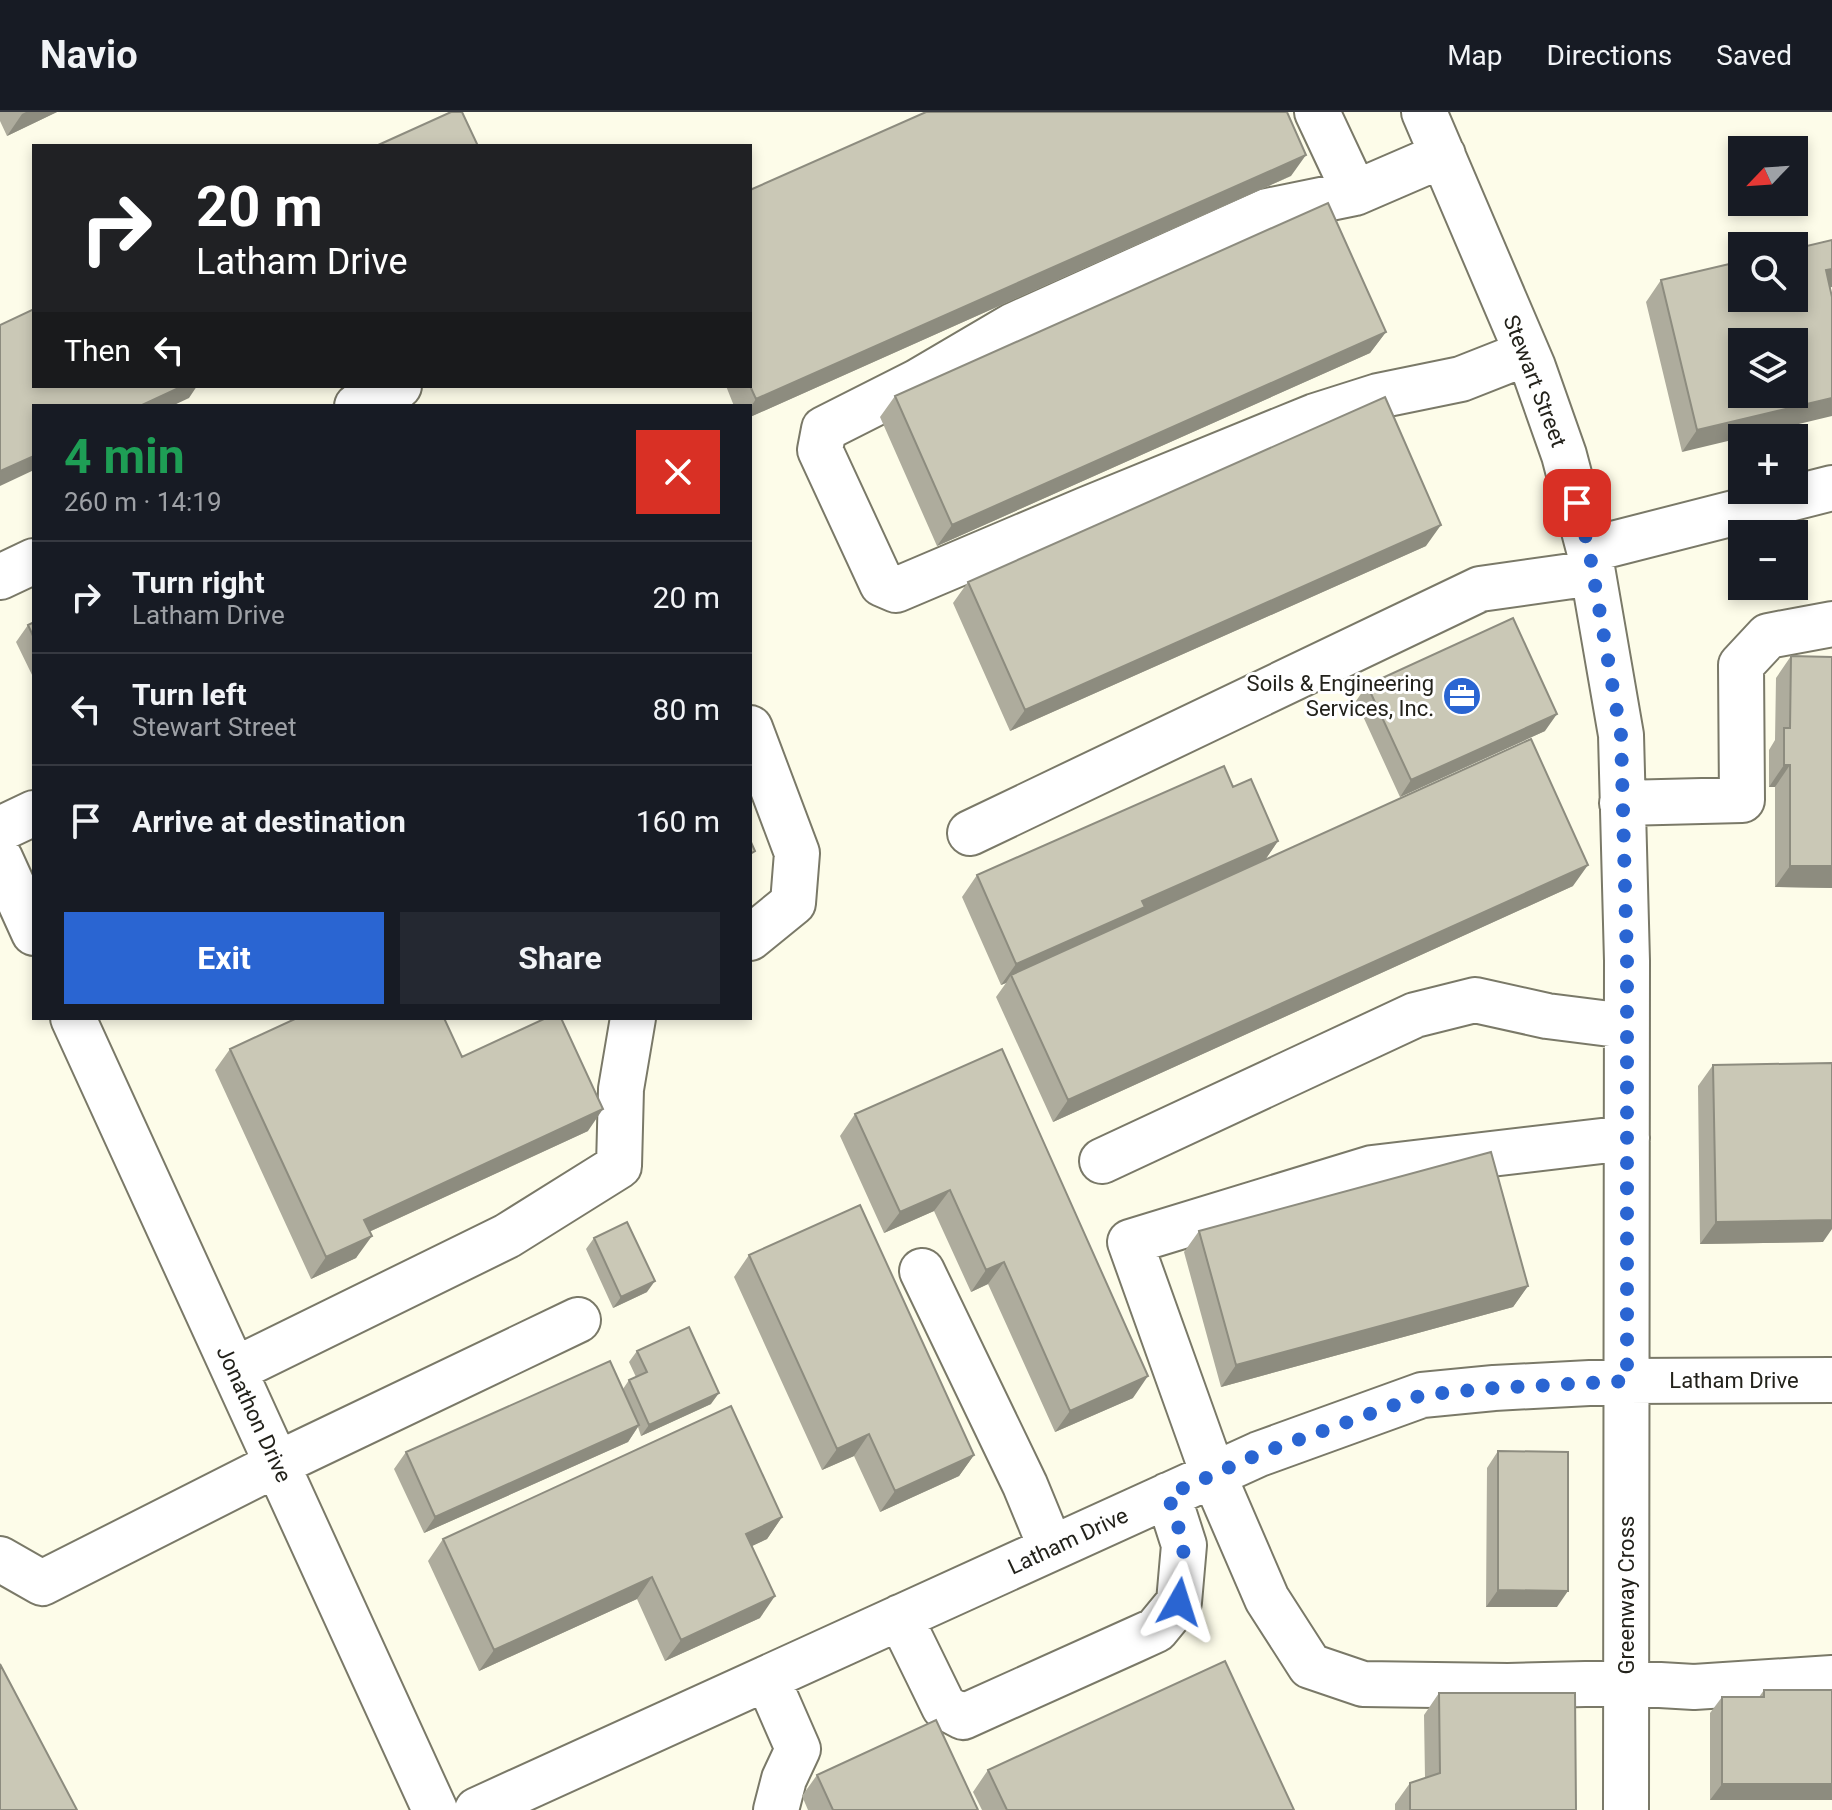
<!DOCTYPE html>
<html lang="en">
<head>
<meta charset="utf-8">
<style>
	:root { --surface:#171b24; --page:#242831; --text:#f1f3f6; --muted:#9ea1a6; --line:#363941; --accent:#2a65d2 }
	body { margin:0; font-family:Roboto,sans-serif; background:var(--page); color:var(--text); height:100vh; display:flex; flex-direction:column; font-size:30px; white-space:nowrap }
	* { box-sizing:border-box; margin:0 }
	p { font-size:26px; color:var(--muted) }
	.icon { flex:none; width:44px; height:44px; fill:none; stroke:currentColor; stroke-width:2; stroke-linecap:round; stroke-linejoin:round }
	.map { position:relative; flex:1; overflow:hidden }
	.panel { position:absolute; left:32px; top:292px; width:720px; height:616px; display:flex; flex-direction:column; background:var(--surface); border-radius:0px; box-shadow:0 4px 12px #0003 }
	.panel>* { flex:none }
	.top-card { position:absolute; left:32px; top:32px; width:720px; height:244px; border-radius:0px; box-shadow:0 4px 12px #0003; background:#202124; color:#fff; overflow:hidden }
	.needle { width:52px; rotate:245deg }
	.controls { position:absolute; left:1728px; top:24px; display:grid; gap:16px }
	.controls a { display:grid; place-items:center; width:80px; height:80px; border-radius:0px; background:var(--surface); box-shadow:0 4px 12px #0003; font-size:40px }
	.pin { position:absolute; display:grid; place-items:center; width:68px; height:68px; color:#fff; margin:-34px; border-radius:16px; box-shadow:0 4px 12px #0006 }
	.me { position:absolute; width:88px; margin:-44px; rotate:6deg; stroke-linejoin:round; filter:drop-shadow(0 0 6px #0008) }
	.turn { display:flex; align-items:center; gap:28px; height:168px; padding:0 32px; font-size:36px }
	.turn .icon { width:104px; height:104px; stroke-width:2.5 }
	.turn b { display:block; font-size:56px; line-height:68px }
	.then { display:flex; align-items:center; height:76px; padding:0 32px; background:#0003; gap:16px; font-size:30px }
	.round { display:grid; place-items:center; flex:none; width:84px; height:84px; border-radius:0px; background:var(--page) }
	.overview { display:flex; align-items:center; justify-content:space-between; height:136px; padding:0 32px }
	h1 { font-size:48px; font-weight:700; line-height:60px; color:#1e9e55 }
	.button { display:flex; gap:16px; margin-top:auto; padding:16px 32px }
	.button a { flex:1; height:92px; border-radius:0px; background:var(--accent); color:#fff; font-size:32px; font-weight:700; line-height:92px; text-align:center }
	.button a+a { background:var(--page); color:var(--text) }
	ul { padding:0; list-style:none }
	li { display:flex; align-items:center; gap:24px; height:112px; padding:0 32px; border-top:2px solid var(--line) }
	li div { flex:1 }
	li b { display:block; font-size:30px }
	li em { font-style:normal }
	header { display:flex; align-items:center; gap:48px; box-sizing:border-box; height:112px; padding:0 40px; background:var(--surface); border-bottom:2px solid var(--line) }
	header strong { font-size:38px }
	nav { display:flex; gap:44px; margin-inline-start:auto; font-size:28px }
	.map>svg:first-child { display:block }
</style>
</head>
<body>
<header>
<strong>Navio</strong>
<nav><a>Map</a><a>Directions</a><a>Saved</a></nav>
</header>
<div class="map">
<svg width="1832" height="1698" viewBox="0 0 1832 1698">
	<rect width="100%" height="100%" fill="#fdfce9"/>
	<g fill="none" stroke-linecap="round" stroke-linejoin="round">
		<defs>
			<path id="minor" d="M 1317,0 L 1355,81 L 1443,43
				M 1424,0 L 1533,255 L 1564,343 L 1589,438 L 1621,623 L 1627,849 L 1626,1698
				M 1355,81 L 1267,99 L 1014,213 L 917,270 L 824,317 L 820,338 L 882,472 L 896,478 L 1087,397 L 1315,304 L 1378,284 L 1461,267 L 1527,241
				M 357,294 L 399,274
				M 1589,438 L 1832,376
				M 0,465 L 34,449
				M 750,616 L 797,741 L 793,791 L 750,826
				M 1622,691 L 1742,688 L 1741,553 L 1768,524 L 1832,512
				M 0,717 L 34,701
				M 970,721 L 1480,477 L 1593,461
				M 0,746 L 34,821
				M 73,906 L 435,1698
				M 1627,1026 L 1372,1056 L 1130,1130 L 1213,1362 L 1267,1487 L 1310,1554 L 1363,1572 L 1508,1574 L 1626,1571 L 1694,1575 L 1832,1566
				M 1102,1049 L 1415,903 L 1475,888 L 1547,904 L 1626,914
				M 922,1159 L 1025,1373 L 1051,1436
				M 234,1258 L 507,1124 L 619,1054 L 621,977 L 633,906
				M 0,1447 L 42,1471 L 277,1352 L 578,1208
				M 900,1505 L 944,1595 L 963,1605 L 1134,1528 L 1156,1518 L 1179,1490 L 1184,1433 L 1168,1383
				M 767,1566 L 798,1637 L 784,1667 L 776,1698
				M 477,1698 L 1259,1342 L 1422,1283 L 1494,1276 L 1627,1269 L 1832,1268"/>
		</defs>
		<use href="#minor" stroke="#7a7968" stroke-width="48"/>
		<use href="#minor" stroke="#fff" stroke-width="44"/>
	</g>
	<path fill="#aeac9d" d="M 0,0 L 57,0 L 7,24 L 0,9 Z
		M 1291,64 L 750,305 L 750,294 L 734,294 L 726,274 L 750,274 Z
		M 1661,168 L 1830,175 L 1682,340 L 1646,190 Z
		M 1386,220 L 1370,241 L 937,434 L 880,305 L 895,284 Z
		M 1426,434 L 1010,619 L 953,491 L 968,470 Z
		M 34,510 L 34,567 L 16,530 L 28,513 Z
		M 1791,544 L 1832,545 L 1832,776 L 1775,775 L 1775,675 L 1769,675 L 1769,638 L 1775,628 L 1776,566 Z
		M 1367,573 L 1545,619 L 1400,685 L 1356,589 Z
		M 1233,675 L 1278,729 L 1265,748 L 1573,774 L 1053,1010 L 996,885 L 1006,871 L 1001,873 L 962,785 L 977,763 Z
		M 290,906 L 444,906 L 462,945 L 588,1019 L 369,1120 L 356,1146 L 311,1167 L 215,958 L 230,937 L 292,908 Z
		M 1002,937 L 1133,1286 L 1055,1320 L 988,1172 L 971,1180 L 934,1099 L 884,1121 L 840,1024 L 855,1002 Z
		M 1713,953 L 1823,1130 L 1700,1132 L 1698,974 Z
		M 1199,1119 L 1528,1174 L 1513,1195 L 1221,1275 L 1184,1140 Z
		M 594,1126 L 647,1180 L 613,1196 L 586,1137 Z
		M 749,1143 L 974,1343 L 959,1364 L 880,1400 L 854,1344 L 822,1358 L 734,1165 Z
		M 637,1239 L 711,1292 L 641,1324 L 638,1315 L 628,1330 L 424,1421 L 394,1357 L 406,1340 L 623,1277 L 629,1268 L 636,1265 L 629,1250 Z
		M 1498,1339 L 1557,1495 L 1486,1495 L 1487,1356 Z
		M 782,1405 L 767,1427 L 751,1434 L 760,1506 L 665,1549 L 637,1487 L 479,1559 L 428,1449 L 443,1427 Z
		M 1764,1578 L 1832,1578 L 1832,1688 L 1710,1688 L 1710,1601 L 1722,1585 L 1759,1585 Z
		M 1439,1581 L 1576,1698 L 1395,1698 L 1395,1692 L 1410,1671 L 1425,1666 L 1424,1603 Z
		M 988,1658 L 1294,1698 L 982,1698 L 973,1680 Z
		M 817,1663 L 978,1698 L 808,1698 L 802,1684 Z"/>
	<path fill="#8d8c7f" d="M 26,0 L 57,0 L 7,24 L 22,2 Z
		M 1306,43 L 1291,64 L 750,305 L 750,296 L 756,287 Z
		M 1832,157 L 1832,175 L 1810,180 L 1826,158 Z
		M 1386,220 L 1370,241 L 937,434 L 952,413 Z
		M 183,274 L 197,274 L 189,286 L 172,294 L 140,294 Z
		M 1832,286 L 1832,304 L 1682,340 L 1697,318 Z
		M 34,344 L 34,358 L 0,374 L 0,359 Z
		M 1441,413 L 1426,434 L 1010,619 L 1025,598 Z
		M 1557,602 L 1545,619 L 1400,685 L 1411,668 Z
		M 1784,653 L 1790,653 L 1775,675 L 1769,675 Z
		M 1278,729 L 1263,751 L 1011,863 L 1006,871 L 1001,873 L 1016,852 L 1142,789 Z
		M 1588,753 L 1573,774 L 1053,1010 L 1068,988 Z
		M 1790,754 L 1832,754 L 1832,776 L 1775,775 Z
		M 603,997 L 588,1019 L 349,1129 L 364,1108 Z
		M 950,1078 L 934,1099 L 884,1121 L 900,1100 Z
		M 1832,1108 L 1832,1117 L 1823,1130 L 1700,1132 L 1716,1110 Z
		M 372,1124 L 356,1146 L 311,1167 L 326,1145 Z
		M 1004,1150 L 988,1172 L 971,1180 L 986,1158 Z
		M 655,1169 L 647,1180 L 613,1196 L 621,1185 Z
		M 1528,1174 L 1513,1195 L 1221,1275 L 1236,1253 Z
		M 1148,1264 L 1133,1286 L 1055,1320 L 1070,1299 Z
		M 719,1281 L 711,1292 L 641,1324 L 649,1313 Z
		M 639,1313 L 628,1330 L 424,1421 L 435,1405 Z
		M 869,1322 L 854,1344 L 822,1358 L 837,1337 Z
		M 974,1343 L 959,1364 L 880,1400 L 895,1379 Z
		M 782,1405 L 767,1427 L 731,1444 L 746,1422 Z
		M 652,1465 L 637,1487 L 479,1559 L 494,1538 Z
		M 1498,1478 L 1568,1479 L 1557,1495 L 1486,1495 Z
		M 775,1484 L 760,1506 L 665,1549 L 681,1528 Z
		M 1722,1672 L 1832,1672 L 1832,1688 L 1710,1688 Z"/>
	<path fill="#cac8b6" stroke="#8d8c7f" stroke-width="2" fill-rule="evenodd" d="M 451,0 L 462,0 L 478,34 L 376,34 Z
		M 926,0 L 1287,0 L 1306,43 L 756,287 L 750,274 L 750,78 Z
		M 1328,91 L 1386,220 L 952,413 L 895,284 Z
		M 1832,128 L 1832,157 L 1826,158 L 1832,185 L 1832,286 L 1697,318 L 1661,168 L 1742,149 L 1742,186 L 1794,186 L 1794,137 ZM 1742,230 L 1794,230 L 1794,282 L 1742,282 Z
		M 34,197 L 34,274 L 183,274 L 140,294 L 34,294 L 34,344 L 0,359 L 0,213 Z
		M 1385,285 L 1441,413 L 1025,598 L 968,470 Z
		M 1513,506 L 1557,602 L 1411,668 L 1367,573 Z
		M 34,510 L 34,526 L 28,513 Z
		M 1791,544 L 1832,545 L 1832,754 L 1790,754 L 1790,653 L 1784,653 L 1784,616 L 1790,616 Z
		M 1531,627 L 1588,753 L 1068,988 L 1011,863 Z
		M 1224,654 L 1233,675 L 1251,667 L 1278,729 L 1142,789 L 1145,795 L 1016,852 L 977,763 Z
		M 750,728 L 755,739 L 750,742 Z
		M 297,906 L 444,906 L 462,945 L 546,906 L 561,906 L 603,997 L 364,1108 L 372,1124 L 326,1145 L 230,937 Z
		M 1002,937 L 1148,1264 L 1070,1299 L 1004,1150 L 986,1158 L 950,1078 L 900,1100 L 855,1002 Z
		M 1832,951 L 1832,1108 L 1716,1110 L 1713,953 Z
		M 1491,1040 L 1528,1174 L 1236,1253 L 1199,1119 Z
		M 860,1093 L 974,1343 L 895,1379 L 869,1322 L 837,1337 L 749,1143 Z
		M 627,1110 L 655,1169 L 621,1185 L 594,1126 Z
		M 689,1215 L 719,1281 L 649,1313 L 629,1268 L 647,1260 L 637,1239 Z
		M 610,1249 L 639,1313 L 435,1405 L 406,1340 Z
		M 731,1294 L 782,1405 L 746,1422 L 775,1484 L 681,1528 L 652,1465 L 494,1538 L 443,1427 Z
		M 1498,1339 L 1568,1340 L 1568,1479 L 1498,1478 Z
		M 1225,1549 L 1294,1698 L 1007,1698 L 988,1658 Z
		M 0,1552 L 77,1698 L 0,1698 Z
		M 1764,1578 L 1832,1578 L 1832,1672 L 1722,1672 L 1722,1585 L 1764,1585 Z
		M 1439,1581 L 1575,1581 L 1576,1698 L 1410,1698 L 1410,1671 L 1440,1661 Z
		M 936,1608 L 978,1698 L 833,1698 L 817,1663 Z"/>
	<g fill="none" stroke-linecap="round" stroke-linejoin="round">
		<path stroke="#2a65d2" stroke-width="14" stroke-dasharray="0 25.2" d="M 1179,1490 L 1184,1433 L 1168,1383 L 1259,1342 L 1422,1283 L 1494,1276 L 1627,1269 L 1627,849 L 1621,623 L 1589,438 L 1577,391"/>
	</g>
	<defs>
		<symbol id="office-disc" viewBox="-11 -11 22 22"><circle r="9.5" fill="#2a65d2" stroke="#fff"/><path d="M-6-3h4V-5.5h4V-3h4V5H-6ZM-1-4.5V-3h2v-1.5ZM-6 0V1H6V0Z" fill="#fff"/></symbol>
	</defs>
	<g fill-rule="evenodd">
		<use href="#office-disc" x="1440" y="562" width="44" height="44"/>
	</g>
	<g text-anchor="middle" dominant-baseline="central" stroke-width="6" stroke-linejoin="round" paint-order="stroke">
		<g font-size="22" fill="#23221b" stroke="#fff">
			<text transform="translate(1535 269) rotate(69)">Stewart Street</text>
			<text x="1734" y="1268">Latham Drive</text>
			<text transform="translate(254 1302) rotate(65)">Jonathon Drive</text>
			<text transform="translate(1068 1429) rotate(-25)">Latham Drive</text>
			<text transform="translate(1626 1483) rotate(-90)">Greenway Cross</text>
		</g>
		<g font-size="22" fill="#23221b" stroke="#fff" text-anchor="end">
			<text x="1434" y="571">Soils &amp; Engineering<tspan x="1434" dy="25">Services, Inc.</tspan></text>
		</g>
	</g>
</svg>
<div class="controls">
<a><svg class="needle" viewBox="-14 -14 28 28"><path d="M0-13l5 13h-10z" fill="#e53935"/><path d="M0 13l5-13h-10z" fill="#9ea1a6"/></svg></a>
<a><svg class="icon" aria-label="search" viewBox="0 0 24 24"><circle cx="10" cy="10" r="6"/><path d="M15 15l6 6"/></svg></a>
<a><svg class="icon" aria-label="layers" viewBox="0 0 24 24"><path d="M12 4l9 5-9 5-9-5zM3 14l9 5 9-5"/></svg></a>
<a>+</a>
<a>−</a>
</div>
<div class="pin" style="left:1577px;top:391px;background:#d93025"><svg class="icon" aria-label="arrive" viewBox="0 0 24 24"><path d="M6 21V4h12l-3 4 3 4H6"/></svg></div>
<svg class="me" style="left:1179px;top:1490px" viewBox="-20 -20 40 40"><path d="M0-17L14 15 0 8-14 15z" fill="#2a65d2" stroke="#fff" stroke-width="4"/></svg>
<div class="top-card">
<div class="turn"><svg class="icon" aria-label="right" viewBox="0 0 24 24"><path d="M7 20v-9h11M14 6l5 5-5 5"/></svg><div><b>20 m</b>Latham Drive</div></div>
<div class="then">Then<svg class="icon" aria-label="left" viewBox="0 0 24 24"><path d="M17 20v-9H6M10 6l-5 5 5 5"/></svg></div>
</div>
<section class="panel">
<div class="overview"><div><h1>4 min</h1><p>260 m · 14:19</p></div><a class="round" style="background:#d93025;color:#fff"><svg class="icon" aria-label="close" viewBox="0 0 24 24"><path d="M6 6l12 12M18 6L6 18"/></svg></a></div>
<ul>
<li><svg class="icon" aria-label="right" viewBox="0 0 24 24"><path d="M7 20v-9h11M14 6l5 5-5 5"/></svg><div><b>Turn right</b><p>Latham Drive</p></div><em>20 m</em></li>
<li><svg class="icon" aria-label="left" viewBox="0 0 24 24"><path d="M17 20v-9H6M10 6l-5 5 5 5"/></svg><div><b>Turn left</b><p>Stewart Street</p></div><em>80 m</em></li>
<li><svg class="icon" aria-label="arrive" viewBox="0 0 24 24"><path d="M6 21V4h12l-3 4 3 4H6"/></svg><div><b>Arrive at destination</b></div><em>160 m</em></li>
</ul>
<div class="button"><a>Exit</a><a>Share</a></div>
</section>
</div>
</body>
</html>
